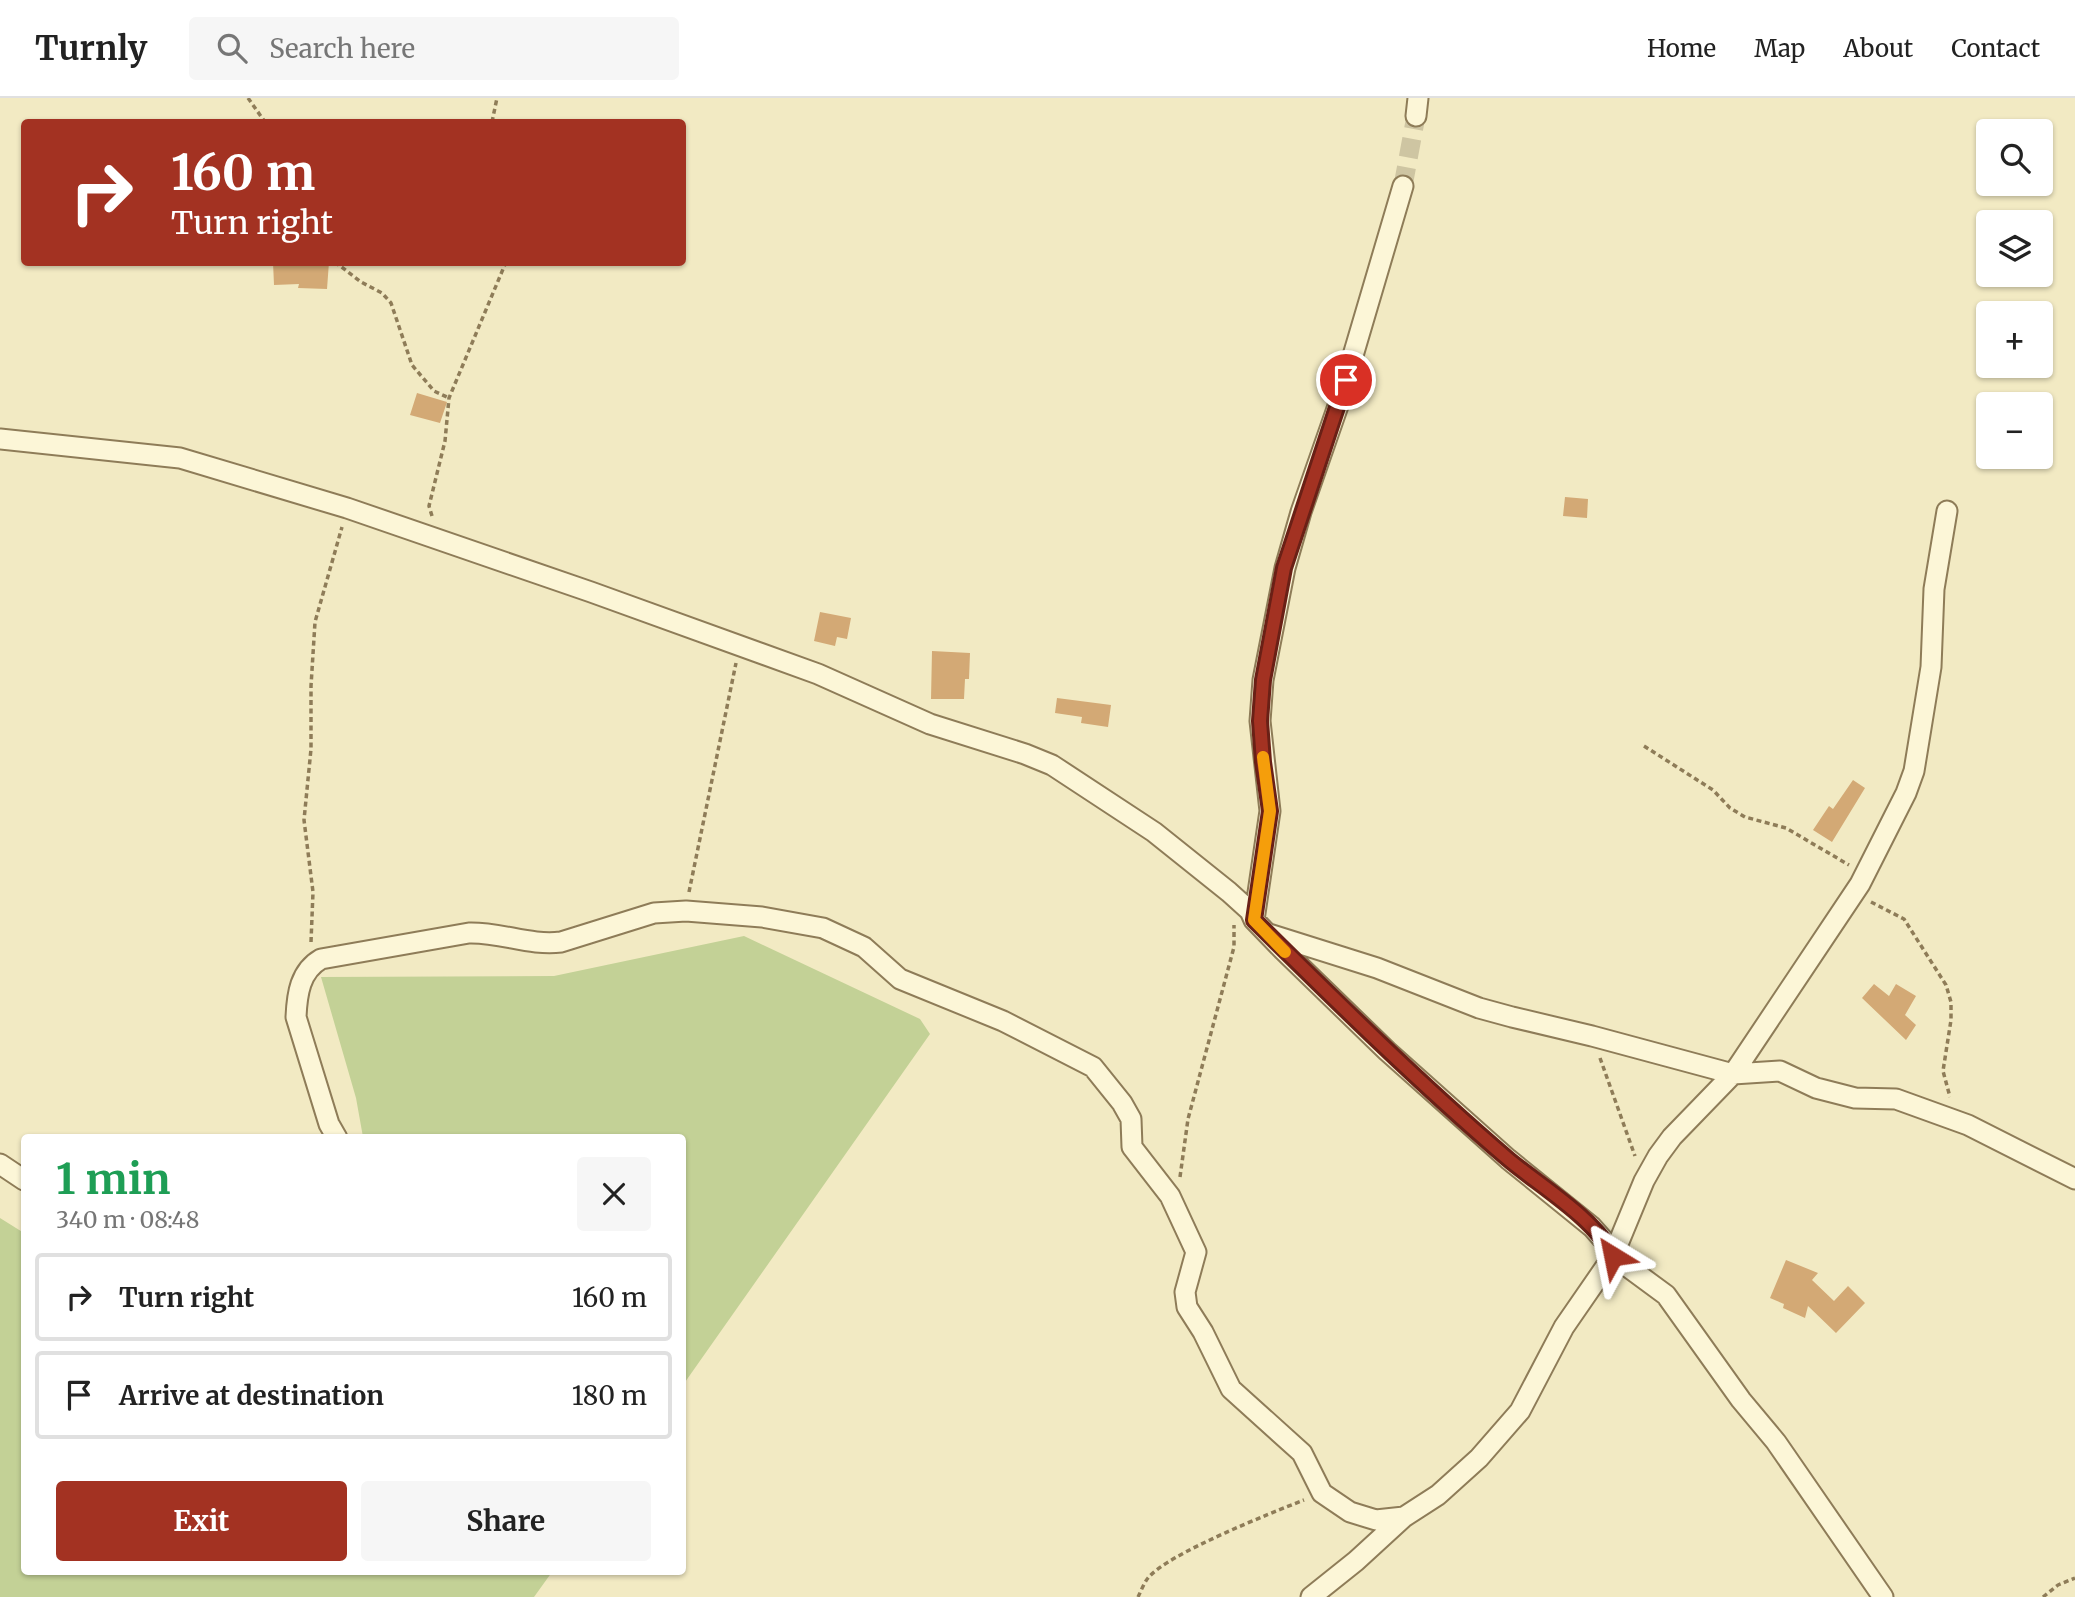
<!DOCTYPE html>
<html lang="en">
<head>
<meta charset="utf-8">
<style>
	:root { --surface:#fff; --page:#f6f6f6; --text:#222; --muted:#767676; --line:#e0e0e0; --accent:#a33222 }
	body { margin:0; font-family:Merriweather,serif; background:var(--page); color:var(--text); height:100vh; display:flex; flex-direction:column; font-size:26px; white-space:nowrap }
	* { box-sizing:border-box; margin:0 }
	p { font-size:23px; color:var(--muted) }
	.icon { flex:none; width:38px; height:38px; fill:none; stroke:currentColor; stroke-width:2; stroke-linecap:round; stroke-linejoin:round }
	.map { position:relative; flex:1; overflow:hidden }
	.details { position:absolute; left:21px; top:1036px; width:665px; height:441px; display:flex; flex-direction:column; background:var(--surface); border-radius:7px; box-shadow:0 2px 5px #0004 }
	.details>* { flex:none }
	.guide { position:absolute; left:21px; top:21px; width:665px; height:147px; border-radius:7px; box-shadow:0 2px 5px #0004; background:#a33222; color:#fff; overflow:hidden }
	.tools { position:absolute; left:1976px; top:21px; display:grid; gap:14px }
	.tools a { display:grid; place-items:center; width:77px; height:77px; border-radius:7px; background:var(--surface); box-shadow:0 2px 5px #0004; font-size:35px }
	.pin { position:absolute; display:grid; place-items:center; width:60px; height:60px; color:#fff; margin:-30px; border:4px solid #fff; border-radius:50%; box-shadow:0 2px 7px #0007 }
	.me { position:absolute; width:77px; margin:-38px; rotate:325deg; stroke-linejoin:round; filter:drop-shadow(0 0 5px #0008) }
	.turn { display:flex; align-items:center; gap:24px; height:147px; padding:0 35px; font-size:32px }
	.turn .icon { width:91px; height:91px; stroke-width:2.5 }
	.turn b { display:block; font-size:49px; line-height:60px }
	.round { display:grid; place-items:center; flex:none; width:74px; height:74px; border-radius:7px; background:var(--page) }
	.overview { display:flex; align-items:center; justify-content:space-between; height:119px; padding:0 35px }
	h1 { font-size:42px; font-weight:700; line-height:52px; color:#1e9e55 }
	.button { display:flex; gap:14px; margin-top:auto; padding:14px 35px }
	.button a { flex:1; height:80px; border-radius:7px; background:var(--accent); color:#fff; font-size:28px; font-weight:700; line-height:80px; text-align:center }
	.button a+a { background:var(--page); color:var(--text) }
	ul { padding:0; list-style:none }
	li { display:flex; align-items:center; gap:21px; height:88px; margin:0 14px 10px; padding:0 21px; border:4px solid var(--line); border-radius:7px }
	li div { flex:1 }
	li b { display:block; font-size:26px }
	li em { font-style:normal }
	header { display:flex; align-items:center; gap:42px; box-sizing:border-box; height:98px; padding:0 35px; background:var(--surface); border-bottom:2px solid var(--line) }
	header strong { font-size:33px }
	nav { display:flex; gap:38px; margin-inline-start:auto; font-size:24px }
	.search { width:490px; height:63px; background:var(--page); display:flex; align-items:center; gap:18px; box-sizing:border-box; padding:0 24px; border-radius:7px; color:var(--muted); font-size:26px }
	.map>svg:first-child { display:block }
</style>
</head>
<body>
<header>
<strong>Turnly</strong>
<div class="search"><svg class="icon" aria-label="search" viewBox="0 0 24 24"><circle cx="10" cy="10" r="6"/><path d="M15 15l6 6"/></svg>Search here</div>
<nav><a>Home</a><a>Map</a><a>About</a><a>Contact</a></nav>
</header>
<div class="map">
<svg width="2075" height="1499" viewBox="0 0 2075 1499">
	<rect width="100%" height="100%" fill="#f2eac3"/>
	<path fill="#c3d196" d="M 744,838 L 920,921 L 930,936 L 683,1287 L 682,1040 L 363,1039 L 356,1000 L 321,879 L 554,878 Z
		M 0,1120 L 24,1135 L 24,1474 L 552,1474 L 534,1499 L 0,1499 Z"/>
	<path fill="#d3a975" d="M 273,164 L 329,164 L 327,191 L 298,190 L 299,186 L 274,187 Z
		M 417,295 L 447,304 L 440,325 L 410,317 Z
		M 1565,399 L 1588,401 L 1587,420 L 1563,418 Z
		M 820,514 L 851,520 L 847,541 L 837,539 L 835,548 L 814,543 Z
		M 932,553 L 970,555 L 969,581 L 965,581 L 964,601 L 931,601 Z
		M 1057,600 L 1111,607 L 1108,629 L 1081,625 L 1082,619 L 1055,615 Z
		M 1853,682 L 1865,690 L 1832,744 L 1813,732 L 1829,708 L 1833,711 Z
		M 1874,886 L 1889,898 L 1896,886 L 1916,898 L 1905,917 L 1916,927 L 1906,942 L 1862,900 Z
		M 1786,1162 L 1818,1175 L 1812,1182 L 1834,1203 L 1848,1188 L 1865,1205 L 1836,1235 L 1808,1208 L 1805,1220 L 1783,1210 L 1784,1206 L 1770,1200 Z"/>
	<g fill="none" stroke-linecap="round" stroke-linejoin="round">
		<path stroke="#cec5a2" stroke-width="19" stroke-dasharray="19 10" stroke-linecap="butt" d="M 1403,88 L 1416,18"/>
		<defs>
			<path id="street" d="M 1416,18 L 1418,0
				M 0,341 L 180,360 L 347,410 L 591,494 L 818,576 L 930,626 L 1025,656 L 1052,667 L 1154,734 L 1229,794 L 1250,813 L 1254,822 L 1283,852 L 1387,953 L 1508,1061 L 1592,1129 L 1607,1146 L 1613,1158 L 1666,1197 L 1741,1302 L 1776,1344 L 1883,1499
				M 1254,822 L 1270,713 L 1260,623 L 1263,582 L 1285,470 L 1301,414 L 1339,305 L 1403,88
				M 1269,836 L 1377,870 L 1479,910 L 1512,919 L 1592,938 L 1733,976 L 1780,973 L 1816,990 L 1855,1000 L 1896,1001 L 1968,1027 L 2075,1081
				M 337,1040 L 329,1026 L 296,919 C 297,896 300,873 321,861 L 469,835 C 501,834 530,848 561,844 L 654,815 L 686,813 L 762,819 L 823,830 L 864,849 L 900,881 L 1003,923 L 1093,969 L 1122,1005 L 1131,1021 L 1132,1049 L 1170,1098 L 1196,1154 L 1185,1194 L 1187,1209 L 1203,1234 L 1231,1291 L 1302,1355 L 1322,1395 L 1350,1414 L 1376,1422 L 1404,1419 L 1438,1397 L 1479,1360 L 1520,1313 L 1564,1229 L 1613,1158 L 1644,1083 L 1658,1058 L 1672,1039 L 1733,976 L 1860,786 L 1906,695 L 1914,673 L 1931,569 L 1934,491 L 1947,413
				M 0,1066 L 24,1082
				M 1311,1499 L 1356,1463 L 1404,1419"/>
		</defs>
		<use href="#street" stroke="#8e7c58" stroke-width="23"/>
		<path stroke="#8e7c58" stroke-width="3.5" stroke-dasharray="5 3.5" stroke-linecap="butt" d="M 248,0 L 265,24
			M 437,24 L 458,24
			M 492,24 L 497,0
			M 335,164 L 361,184 L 382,195 L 391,205 L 412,267 L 434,293 L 449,300
			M 432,418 L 429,408 L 445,343 L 449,300 L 506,164
			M 1644,648 L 1713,692 L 1730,710 L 1745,719 L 1786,730 L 1849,767
			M 689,794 L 736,565
			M 1871,804 L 1904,821 L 1946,887 L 1951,904 L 1951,922 L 1943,973 L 1950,999
			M 311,844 L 313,794 L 304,722 L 311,651 L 311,588 L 315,524 L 342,429
			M 1600,960 L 1635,1058
			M 1180,1079 L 1188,1021 L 1234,849 L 1234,827
			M 1138,1499 C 1141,1493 1144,1485 1148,1480 C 1167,1456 1271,1415 1304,1402
			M 2043,1499 L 2058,1487 L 2075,1480"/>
		<use href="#street" stroke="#fcf6d7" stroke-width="19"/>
	</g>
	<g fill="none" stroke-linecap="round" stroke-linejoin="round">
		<defs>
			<path id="route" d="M 1346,282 L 1284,470 L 1263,582 L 1260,623 L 1263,664 L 1270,713 L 1254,822 C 1337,904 1419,985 1508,1061 C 1540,1088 1596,1121 1613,1158"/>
		</defs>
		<use href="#route" stroke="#6a2016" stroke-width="18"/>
		<use href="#route" stroke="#a33222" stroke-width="12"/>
		<path stroke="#f59e0b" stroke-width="12" d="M 1263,659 L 1270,713 L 1254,822 L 1285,854"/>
	</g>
</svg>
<div class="tools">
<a><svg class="icon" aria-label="search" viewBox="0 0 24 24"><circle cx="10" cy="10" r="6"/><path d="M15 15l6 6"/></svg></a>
<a><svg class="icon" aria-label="layers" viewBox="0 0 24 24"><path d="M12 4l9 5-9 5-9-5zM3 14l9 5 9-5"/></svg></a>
<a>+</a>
<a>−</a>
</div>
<div class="pin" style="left:1346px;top:282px;background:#d93025"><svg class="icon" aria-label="arrive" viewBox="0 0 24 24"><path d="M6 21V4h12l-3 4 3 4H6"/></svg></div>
<svg class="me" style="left:1613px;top:1158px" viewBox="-20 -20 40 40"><path d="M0-17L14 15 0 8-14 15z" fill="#a33222" stroke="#fff" stroke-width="4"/></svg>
<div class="guide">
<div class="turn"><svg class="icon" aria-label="right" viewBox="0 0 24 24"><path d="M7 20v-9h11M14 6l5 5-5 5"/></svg><div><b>160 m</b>Turn right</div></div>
</div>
<section class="details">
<div class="overview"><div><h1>1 min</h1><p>340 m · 08:48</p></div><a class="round"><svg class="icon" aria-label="close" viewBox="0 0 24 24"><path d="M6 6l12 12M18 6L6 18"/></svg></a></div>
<ul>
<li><svg class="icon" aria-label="right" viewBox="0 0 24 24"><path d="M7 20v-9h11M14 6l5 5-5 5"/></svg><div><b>Turn right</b></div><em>160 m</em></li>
<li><svg class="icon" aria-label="arrive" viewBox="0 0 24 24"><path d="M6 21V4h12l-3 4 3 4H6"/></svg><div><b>Arrive at destination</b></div><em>180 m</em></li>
</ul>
<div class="button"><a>Exit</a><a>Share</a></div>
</section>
</div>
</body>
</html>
